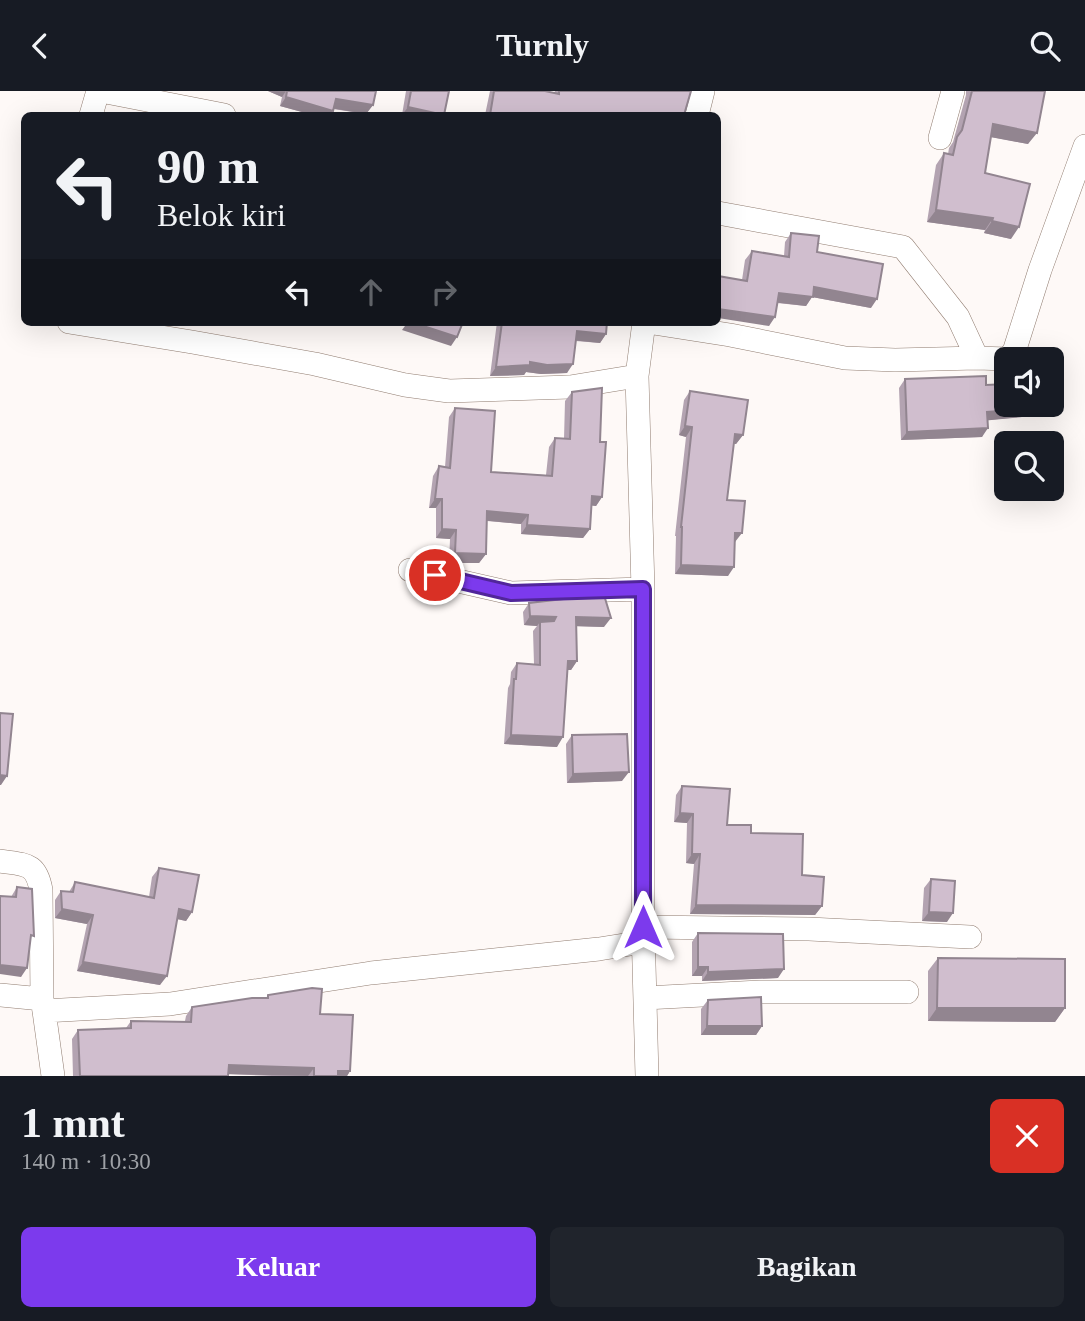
<!DOCTYPE html>
<html lang="id">
<head>
<meta charset="utf-8">
<style>
	:root { --surface:#171b24; --page:#20242c; --text:#f1f3f6; --muted:#9ea1a6; --accent:#7c3aed }
	body { margin:0; font-family:"Times New Roman",serif; background:var(--page); color:var(--text); height:100vh; display:flex; flex-direction:column; font-size:26px; white-space:nowrap }
	* { box-sizing:border-box; margin:0 }
	p { font-size:23px; color:var(--muted) }
	.icon { flex:none; width:38px; height:38px; fill:none; stroke:currentColor; stroke-width:2; stroke-linecap:round; stroke-linejoin:round }
	.map { position:relative; height:985px; overflow:hidden }
	.side { display:flex; flex-direction:column; background:var(--surface); flex:1 }
	.side>* { flex:none }
	.top-card { position:absolute; left:21px; top:21px; width:700px; height:214px; border-radius:10px; box-shadow:0 7px 28px #0002; background:#171b24; color:var(--text); overflow:hidden }
	.tools { position:absolute; left:994px; top:256px; display:grid; gap:14px }
	.tools a { display:grid; place-items:center; width:70px; height:70px; border-radius:10px; background:var(--surface); box-shadow:0 7px 28px #0002; font-size:35px }
	.pin { position:absolute; display:grid; place-items:center; width:60px; height:60px; color:#fff; margin:-30px; border:4px solid #fff; border-radius:50%; box-shadow:0 2px 7px #0007 }
	.me { position:absolute; width:77px; margin:-38px; rotate:0deg; stroke-linejoin:round; filter:drop-shadow(0 0 5px #0008) }
	.turn { display:flex; align-items:center; gap:24px; height:147px; padding:0 21px; font-size:32px }
	.turn .icon { width:91px; height:91px; stroke-width:2.5 }
	.turn b { display:block; font-size:49px; line-height:60px }
	.lanes { display:flex; align-items:center; height:66px; padding:0 21px; background:#0003; justify-content:center; gap:35px; direction:ltr }
	.lanes .off { opacity:.35 }
	.round { display:grid; place-items:center; flex:none; width:74px; height:74px; border-radius:10px; background:var(--page) }
	.overview { display:flex; align-items:center; justify-content:space-between; height:119px; padding:0 21px }
	h1 { font-size:42px; font-weight:700; line-height:52px }
	.cta { display:flex; gap:14px; margin-top:auto; padding:14px 21px }
	.cta a { flex:1; height:80px; border-radius:10px; background:var(--accent); color:#fff; font-size:28px; font-weight:700; line-height:80px; text-align:center }
	.cta a+a { background:var(--page); color:var(--text) }
	header { display:flex; justify-content:space-between; align-items:center; height:91px; padding:0 21px; background:var(--surface); font-size:32px; font-weight:700 }
	.map>svg:first-child { display:block }
</style>
</head>
<body>
<header><svg class="icon" aria-label="back" viewBox="0 0 24 24"><path d="M15 5l-7 7 7 7"/></svg>Turnly<svg class="icon" aria-label="search" viewBox="0 0 24 24"><circle cx="10" cy="10" r="6"/><path d="M15 15l6 6"/></svg></header>
<div class="map">
<svg width="1085" height="985" viewBox="0 0 1085 985">
	<rect width="100%" height="100%" fill="#fef9f7"/>
	<g fill="none" stroke-linecap="round" stroke-linejoin="round">
		<defs>
			<path id="minor" d="M 101,0 L 224,24
				M 91,24 L 98,0
				M 697,24 L 703,0
				M 940,47 L 953,0
				M 718,122 L 903,156 L 958,226 L 977,267
				M 69,231 L 192,251 L 315,273 L 405,294 L 449,300 L 570,296 L 637,285
				M 644,231 L 637,285 L 643,498 L 643,836 L 647,985
				M 647,231 L 730,244 L 845,267 L 895,269 L 977,267 L 1007,268 L 1014,261 L 1040,179 L 1085,55
				M 410,479 L 511,502 L 643,498
				M 0,770 C 25,774 36,771 41,799 L 42,908
				M 643,836 L 809,838 L 970,846
				M 0,904 L 42,908 L 44,920 L 170,913 L 371,882 L 599,858 L 643,851
				M 645,907 L 760,901 L 907,901
				M 44,920 L 53,985"/>
		</defs>
		<use href="#minor" stroke="#917d71" stroke-width="24"/>
		<use href="#minor" stroke="#fff" stroke-width="23"/>
	</g>
	<path fill="#b3a3b1" d="M 268,0 L 376,0 L 373,14 L 366,23 L 333,18 L 329,24 L 313,24 L 280,15 L 282,6 Z
		M 406,0 L 449,0 L 443,24 L 402,24 Z
		M 490,0 L 545,0 L 554,2 L 555,0 L 691,0 L 684,24 L 485,24 Z
		M 966,0 L 1045,0 L 1028,53 L 991,46 L 985,82 L 1011,148 L 984,142 L 985,139 L 927,131 L 936,74 L 944,62 L 948,63 L 949,57 L 953,51 L 966,4 Z
		M 791,142 L 817,161 L 871,217 L 812,206 L 806,215 L 777,212 L 769,235 L 742,189 L 745,169 L 752,160 L 784,165 L 785,151 Z
		M 497,231 L 607,231 L 606,243 L 600,252 L 576,250 L 567,282 L 541,283 L 526,281 L 524,284 L 490,285 Z
		M 905,288 L 986,294 L 1022,326 L 988,329 L 982,346 L 901,349 L 899,297 Z
		M 690,300 L 743,344 L 736,353 L 734,353 L 727,409 L 735,451 L 728,485 L 675,483 L 676,445 L 675,445 L 686,346 L 679,344 L 684,309 Z
		M 572,301 L 600,351 L 602,406 L 596,415 L 591,414 L 590,438 L 583,447 L 521,443 L 521,433 L 487,430 L 486,463 L 479,472 L 449,472 L 450,448 L 436,447 L 436,417 L 429,417 L 433,385 L 439,375 L 445,376 L 449,326 L 455,317 L 491,381 L 546,384 L 549,356 L 555,347 L 564,348 L 565,310 Z
		M 564,506 L 576,507 L 604,536 L 576,535 L 577,570 L 571,579 L 568,579 L 557,656 L 504,653 L 508,597 L 510,593 L 511,581 L 517,572 L 534,573 L 533,540 L 537,535 L 524,534 L 523,521 L 529,512 L 562,508 Z
		M 572,644 L 622,690 L 567,692 L 566,653 Z
		M 682,695 L 727,734 L 751,742 L 802,784 L 822,815 L 815,824 L 690,823 L 694,773 L 686,772 L 687,732 L 674,731 L 676,704 Z
		M 159,777 L 192,821 L 186,830 L 177,828 L 160,894 L 77,880 L 87,833 L 55,827 L 55,809 L 61,800 L 69,801 L 75,791 L 149,806 L 152,786 Z
		M 931,788 L 947,831 L 922,830 L 924,797 Z
		M 17,796 L 30,850 L 21,886 L 11,806 Z
		M 698,842 L 778,887 L 702,890 L 702,885 L 692,885 L 692,851 Z
		M 938,867 L 1065,917 L 1055,931 L 928,930 L 928,880 Z
		M 268,904 L 320,923 L 350,980 L 347,985 L 272,985 L 229,983 L 228,985 L 73,985 L 72,948 L 78,939 L 126,937 L 131,930 L 185,930 L 186,925 L 192,916 L 266,907 Z
		M 708,909 L 762,935 L 756,944 L 701,944 L 701,918 Z"/>
	<path fill="#928590" d="M 268,0 L 286,0 L 282,6 Z
		M 286,6 L 333,20 L 329,24 L 313,24 L 280,15 Z
		M 336,8 L 373,14 L 366,23 L 330,17 Z
		M 408,16 L 444,24 L 402,24 Z
		M 993,33 L 1037,42 L 1028,53 L 985,45 Z
		M 936,119 L 993,127 L 985,139 L 927,131 Z
		M 992,130 L 1019,136 L 1011,148 L 984,142 Z
		M 814,196 L 877,208 L 871,217 L 812,206 L 806,215 L 772,211 L 779,202 Z
		M 718,218 L 775,226 L 769,235 L 718,227 Z
		M 408,231 L 411,231 L 457,246 L 451,255 L 402,239 Z
		M 577,240 L 606,243 L 600,252 L 571,249 Z
		M 530,271 L 573,273 L 567,282 L 541,283 L 526,281 L 524,284 L 490,285 L 496,276 Z
		M 1028,318 L 1022,326 L 981,330 L 987,321 Z
		M 685,335 L 692,336 L 686,346 L 679,344 Z
		M 988,337 L 982,346 L 901,349 L 907,341 Z
		M 735,343 L 743,344 L 736,353 L 729,352 Z
		M 592,405 L 602,406 L 596,415 L 586,414 Z
		M 435,408 L 442,408 L 436,417 L 429,417 Z
		M 487,420 L 528,424 L 521,433 L 480,429 Z
		M 527,434 L 590,438 L 583,447 L 521,443 Z
		M 442,438 L 456,439 L 450,448 L 436,447 Z
		M 735,442 L 742,442 L 735,451 L 728,451 Z
		M 455,462 L 486,463 L 479,472 L 449,472 Z
		M 681,474 L 734,476 L 728,485 L 675,483 Z
		M 530,525 L 556,526 L 550,535 L 540,531 L 537,535 L 524,534 Z
		M 576,526 L 611,527 L 604,536 L 570,535 Z
		M 568,570 L 577,570 L 571,579 L 562,579 Z
		M 511,644 L 563,646 L 557,656 L 504,653 Z
		M 629,681 L 622,690 L 567,692 L 573,683 Z
		M 0,684 L 7,685 L 1,694 L 0,694 Z
		M 680,722 L 693,723 L 687,732 L 674,731 Z
		M 692,763 L 700,763 L 694,773 L 686,772 Z
		M 696,814 L 822,815 L 815,824 L 690,823 Z
		M 62,818 L 93,824 L 87,833 L 55,827 Z
		M 179,818 L 192,821 L 186,830 L 173,827 Z
		M 929,821 L 953,822 L 947,831 L 922,830 Z
		M 83,871 L 167,885 L 160,894 L 77,880 Z
		M 0,874 L 27,877 L 21,886 L 0,883 Z
		M 698,876 L 708,876 L 702,885 L 692,885 Z
		M 784,878 L 778,887 L 702,890 L 708,881 Z
		M 937,917 L 1065,917 L 1055,931 L 928,930 Z
		M 707,935 L 762,935 L 756,944 L 701,944 Z
		M 229,974 L 314,977 L 308,985 L 222,983 Z
		M 338,980 L 350,980 L 347,985 L 334,985 Z"/>
	<path fill="#d0bece" stroke="#928590" stroke-width="2" d="M 287,0 L 376,0 L 373,14 L 336,8 L 333,20 L 286,6 Z
		M 411,0 L 449,0 L 444,24 L 408,16 Z
		M 494,0 L 545,0 L 559,3 L 559,0 L 691,0 L 684,24 L 490,24 Z
		M 972,0 L 1045,0 L 1037,42 L 993,33 L 985,82 L 1030,93 L 1019,136 L 992,130 L 993,127 L 936,119 L 944,62 L 953,64 L 957,46 L 962,39 Z
		M 791,142 L 819,145 L 817,161 L 883,173 L 877,208 L 814,196 L 813,206 L 779,202 L 775,226 L 718,218 L 718,185 L 747,190 L 752,160 L 789,166 Z
		M 411,231 L 463,231 L 457,246 Z
		M 502,231 L 607,231 L 606,243 L 577,240 L 573,273 L 547,274 L 530,271 L 530,274 L 496,276 Z
		M 986,285 L 986,294 L 1006,293 L 1006,313 L 1027,313 L 1028,318 L 987,321 L 988,337 L 907,341 L 905,288 Z
		M 602,297 L 600,351 L 606,351 L 602,406 L 592,405 L 590,438 L 527,434 L 528,424 L 487,420 L 486,463 L 455,462 L 456,439 L 442,438 L 442,408 L 435,408 L 439,375 L 450,377 L 455,317 L 495,320 L 491,381 L 552,385 L 555,347 L 570,348 L 572,301 Z
		M 690,300 L 748,309 L 743,344 L 735,343 L 727,409 L 745,410 L 742,442 L 735,442 L 734,476 L 681,474 L 682,436 L 681,436 L 692,336 L 685,335 Z
		M 604,504 L 611,527 L 576,526 L 577,570 L 568,570 L 563,646 L 511,644 L 514,588 L 516,588 L 517,572 L 540,574 L 540,531 L 554,530 L 556,526 L 530,525 L 529,512 L 563,508 L 564,506 L 576,505 L 576,507 Z
		M 0,622 L 13,623 L 7,685 L 0,684 Z
		M 627,643 L 629,681 L 573,683 L 572,644 Z
		M 682,695 L 730,698 L 727,734 L 751,734 L 751,742 L 803,743 L 802,784 L 824,786 L 822,815 L 696,814 L 700,763 L 692,763 L 693,723 L 680,722 Z
		M 159,777 L 199,784 L 192,821 L 179,818 L 167,885 L 83,871 L 93,824 L 62,818 L 61,800 L 73,801 L 75,791 L 154,807 Z
		M 931,788 L 955,790 L 953,822 L 929,821 Z
		M 17,796 L 32,798 L 34,845 L 31,844 L 27,877 L 0,874 L 0,805 L 16,806 Z
		M 698,842 L 783,843 L 784,878 L 708,881 L 708,876 L 698,876 Z
		M 938,867 L 1065,868 L 1065,917 L 937,917 Z
		M 312,897 L 322,898 L 320,923 L 353,924 L 350,980 L 338,980 L 338,985 L 314,985 L 314,977 L 229,974 L 228,985 L 80,985 L 78,939 L 131,937 L 131,930 L 191,931 L 192,916 L 252,907 L 268,907 L 268,904 Z
		M 761,906 L 762,935 L 707,935 L 708,909 Z"/>
	<g fill="none" stroke-linecap="round" stroke-linejoin="round">
		<defs>
			<path id="route" d="M 435,484 L 511,502 L 643,498 L 643,836"/>
		</defs>
		<use href="#route" stroke="#51269a" stroke-width="18"/>
		<use href="#route" stroke="#7c3aed" stroke-width="12"/>
	</g>
</svg>
<div class="tools">
<a><svg class="icon" aria-label="sound" viewBox="0 0 24 24"><path d="M4 9h4l5-4v14l-5-4H4zM17 9q2 3 0 6"/></svg></a>
<a><svg class="icon" aria-label="search" viewBox="0 0 24 24"><circle cx="10" cy="10" r="6"/><path d="M15 15l6 6"/></svg></a>
</div>
<div class="pin" style="left:435px;top:484px;background:#d93025"><svg class="icon" aria-label="arrive" viewBox="0 0 24 24"><path d="M6 21V4h12l-3 4 3 4H6"/></svg></div>
<svg class="me" style="left:643px;top:836px" viewBox="-20 -20 40 40"><path d="M0-17L14 15 0 8-14 15z" fill="#7c3aed" stroke="#fff" stroke-width="4"/></svg>
<div class="top-card">
<div class="turn"><svg class="icon" aria-label="left" viewBox="0 0 24 24"><path d="M17 20v-9H6M10 6l-5 5 5 5"/></svg><div><b>90 m</b>Belok kiri</div></div>
<div class="lanes"><svg class="icon" aria-label="left" viewBox="0 0 24 24"><path d="M17 20v-9H6M10 6l-5 5 5 5"/></svg><svg class="icon off" aria-label="ahead" viewBox="0 0 24 24"><path d="M12 20V5M6 11l6-6 6 6"/></svg><svg class="icon off" aria-label="right" viewBox="0 0 24 24"><path d="M7 20v-9h11M14 6l5 5-5 5"/></svg></div>
</div>
</div>
<section class="side">
<div class="overview"><div><h1>1 mnt</h1><p>140 m · 10:30</p></div><a class="round" style="background:#d93025;color:#fff"><svg class="icon" aria-label="close" viewBox="0 0 24 24"><path d="M6 6l12 12M18 6L6 18"/></svg></a></div>
<div class="cta"><a>Keluar</a><a>Bagikan</a></div>
</section>
</body>
</html>
